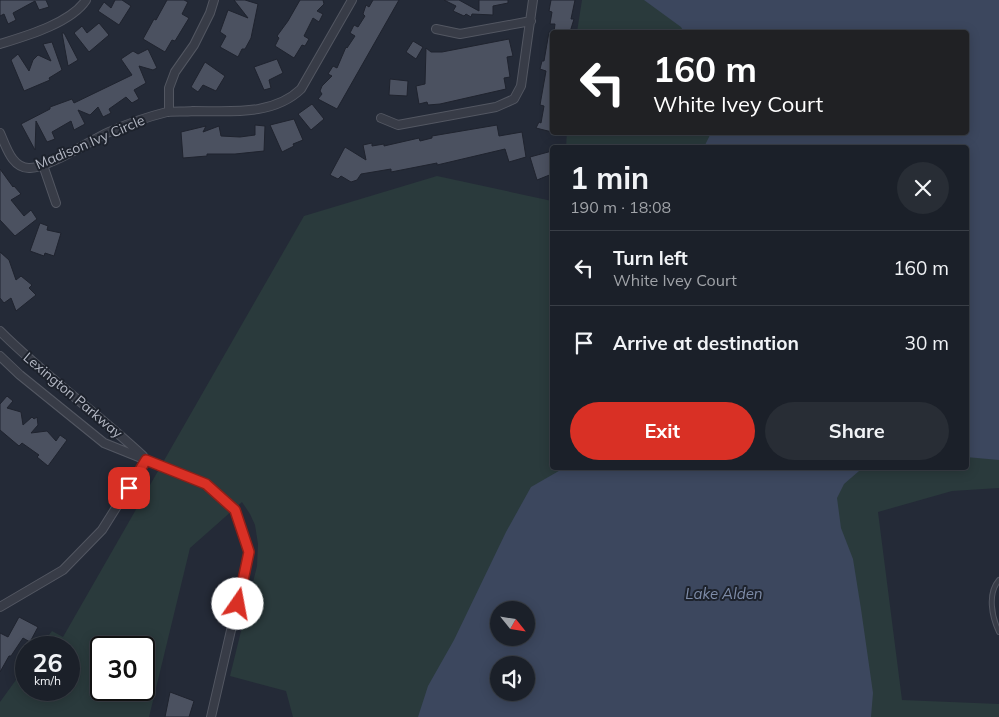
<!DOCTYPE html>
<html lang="en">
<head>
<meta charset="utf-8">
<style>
	:root { --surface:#1b2029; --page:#282d35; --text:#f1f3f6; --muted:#a0a3a8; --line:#393e46; --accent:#d93025 }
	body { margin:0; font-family:Mulish,sans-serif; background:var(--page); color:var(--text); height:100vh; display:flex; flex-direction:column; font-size:19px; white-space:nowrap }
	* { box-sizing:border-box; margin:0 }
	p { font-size:16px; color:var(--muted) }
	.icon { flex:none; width:28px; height:28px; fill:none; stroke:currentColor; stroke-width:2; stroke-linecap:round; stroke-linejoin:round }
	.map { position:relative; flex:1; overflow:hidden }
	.sheet { position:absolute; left:550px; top:145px; width:419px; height:325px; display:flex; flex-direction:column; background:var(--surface); border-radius:5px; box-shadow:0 2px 12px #0003,0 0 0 1px var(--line) }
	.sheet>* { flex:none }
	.guide { position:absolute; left:550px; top:30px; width:419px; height:105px; border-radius:5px; box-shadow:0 2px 12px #0003,0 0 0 1px var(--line); background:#202124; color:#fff; overflow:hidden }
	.needle { width:32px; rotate:120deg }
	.controls { position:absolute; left:490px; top:601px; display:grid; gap:10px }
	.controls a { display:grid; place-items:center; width:45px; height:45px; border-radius:50%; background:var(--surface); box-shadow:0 2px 12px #0003,0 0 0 1px var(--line); font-size:25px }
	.speed { position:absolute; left:15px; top:636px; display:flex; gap:10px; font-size:25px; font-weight:700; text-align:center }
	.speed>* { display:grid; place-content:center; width:65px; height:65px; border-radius:50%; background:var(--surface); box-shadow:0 2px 12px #0003,0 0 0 1px var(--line); line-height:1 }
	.speed small { font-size:12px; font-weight:400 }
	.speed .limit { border:2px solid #111; border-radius:8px; background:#fff; color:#111 }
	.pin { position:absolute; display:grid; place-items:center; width:42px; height:42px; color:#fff; margin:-21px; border-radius:10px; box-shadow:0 2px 8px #0006 }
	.me { position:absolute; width:55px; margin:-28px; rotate:12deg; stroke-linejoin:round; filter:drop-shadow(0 0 4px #0008) }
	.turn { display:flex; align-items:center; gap:18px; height:105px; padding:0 20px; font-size:22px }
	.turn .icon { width:65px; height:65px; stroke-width:2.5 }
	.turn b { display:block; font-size:35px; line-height:42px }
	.round { display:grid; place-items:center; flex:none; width:52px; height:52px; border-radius:26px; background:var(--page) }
	.headline { display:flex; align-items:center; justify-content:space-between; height:85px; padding:0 20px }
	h1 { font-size:30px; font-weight:700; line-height:38px }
	.primary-button { display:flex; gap:10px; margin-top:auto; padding:10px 20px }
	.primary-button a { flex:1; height:58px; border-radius:30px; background:var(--accent); color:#fff; font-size:20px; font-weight:700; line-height:58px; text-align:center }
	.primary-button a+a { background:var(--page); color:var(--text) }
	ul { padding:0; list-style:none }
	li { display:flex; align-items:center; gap:15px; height:75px; padding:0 20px; border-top:1px solid var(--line) }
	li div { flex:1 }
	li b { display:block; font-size:19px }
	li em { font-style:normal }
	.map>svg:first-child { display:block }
</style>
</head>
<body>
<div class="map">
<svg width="999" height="717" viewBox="0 0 999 717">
	<rect width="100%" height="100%" fill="#242a37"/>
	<path fill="#2a3a3c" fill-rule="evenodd" d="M 582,0 L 999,0 L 999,488 L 952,491 L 878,512 L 902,700 L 999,704 L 999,717 L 293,717 L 286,691 L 230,676 L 257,566 L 258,544 L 255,525 L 250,514 L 242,502 L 190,548 L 149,717 L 0,717 L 0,702 L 26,666 L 26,690 L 69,690 L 69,648 L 40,647 L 52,631 L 63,637 L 304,216 L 437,176 L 552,201 L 552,468 L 966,468 L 966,148 L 566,147 L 567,132 L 966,132 L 966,32 L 577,32 ZM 499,610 L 526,610 L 526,638 L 499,638 ZM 101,648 L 144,648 L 144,690 L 101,690 ZM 499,665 L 526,665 L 526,692 L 499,692 Z"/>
	<path fill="#3c475e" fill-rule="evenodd" d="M 644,0 L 999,0 L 999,460 L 966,457 L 966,148 L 704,147 L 711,133 L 966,132 L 966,32 L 684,32 L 681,27 Z
		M 564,468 L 870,468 L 859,471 L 844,484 L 837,498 L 841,528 L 853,559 L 861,609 L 873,693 L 871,717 L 418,717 L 428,686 L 454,640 L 506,532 L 531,487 ZM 499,610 L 526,610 L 526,638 L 499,638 ZM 499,665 L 526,665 L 526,692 L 499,692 Z"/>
	<path fill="#4b5160" stroke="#1f232e" d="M 0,0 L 46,0 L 49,7 L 39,10 L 35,1 L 13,13 L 16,20 L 8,24 L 4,14 L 0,16 Z
		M 115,0 L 122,0 L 131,6 L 119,25 L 98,11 L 104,2 L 111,8 Z
		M 167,0 L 184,0 L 188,2 L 182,14 L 189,18 L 175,41 L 172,40 L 165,52 L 143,39 L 154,19 L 156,20 Z
		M 234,0 L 245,0 L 258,4 L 251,38 L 245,49 L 242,49 L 238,57 L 220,47 L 226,36 L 220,32 L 228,10 L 248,18 Z
		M 300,0 L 323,0 L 324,4 L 317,11 L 323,14 L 319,22 L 313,18 L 304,36 L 309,39 L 305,46 L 302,45 L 294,58 L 275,46 L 279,38 L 277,36 L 288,21 Z
		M 373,0 L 399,0 L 337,109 L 318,99 L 322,94 L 320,91 L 322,86 L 332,76 L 328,74 L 333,66 L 337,68 L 346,47 L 347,48 L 355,36 L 350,33 L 354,25 L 358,27 L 365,16 L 363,14 L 366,5 L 369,7 Z
		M 444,0 L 459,0 L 479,11 L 479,0 L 508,0 L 508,3 L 493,6 L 493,15 L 472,14 L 471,17 L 466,14 L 464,16 L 453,11 L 456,6 Z
		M 551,0 L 575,0 L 571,19 L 574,19 L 570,32 L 554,32 L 555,24 L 550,24 L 552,12 L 549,11 Z
		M 99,23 L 109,35 L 89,52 L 74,33 L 82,26 L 87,33 Z
		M 549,32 L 552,32 L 552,132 L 536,128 L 539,122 L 541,123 L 544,106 L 540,105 L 546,71 L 540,69 L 542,61 L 544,61 Z
		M 62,33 L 64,33 L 78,60 L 68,66 Z
		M 509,39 L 513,56 L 507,57 L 510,77 L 504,78 L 506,89 L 440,104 L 428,105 L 427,102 L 419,104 L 416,86 L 425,84 L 426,48 L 431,52 L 442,52 Z
		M 413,41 L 423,47 L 416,59 L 406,52 Z
		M 52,42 L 62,70 L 49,78 L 50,80 L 24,91 L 11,60 L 18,54 L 29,71 L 33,60 L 38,55 L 51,61 L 43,44 Z
		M 148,49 L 157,68 L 153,70 L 139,66 L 146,83 L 134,90 L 139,99 L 132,103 L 126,97 L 109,109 L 111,113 L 103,117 L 98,107 L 90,115 L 78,110 L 85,124 L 74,130 L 71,121 L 52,132 L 55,139 L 47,142 L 36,121 L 35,150 L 21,124 L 50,109 L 50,107 L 72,99 L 74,103 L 132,75 L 121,59 L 133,51 L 138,54 Z
		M 277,59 L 283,73 L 269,80 L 271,88 L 264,90 L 254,67 Z
		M 205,62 L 225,76 L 216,91 L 203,85 L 198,92 L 191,87 Z
		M 390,79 L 408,81 L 407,96 L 389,95 Z
		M 312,104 L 324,119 L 311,130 L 298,114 Z
		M 294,119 L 303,140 L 293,144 L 294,146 L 282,152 L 270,125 Z
		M 255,125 L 265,126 L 264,151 L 235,154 L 207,154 L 207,156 L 183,158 L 181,132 L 206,126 L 203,132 L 219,126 L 221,136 L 240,137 L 255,135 Z
		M 497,125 L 499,136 L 522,132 L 526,157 L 509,162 L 505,149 L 437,165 L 437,163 L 391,172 L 391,169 L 361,174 L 357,180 L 351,182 L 341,176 L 338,179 L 330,175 L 345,147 L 366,160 L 363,145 L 372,143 L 372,146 L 384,144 L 384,146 L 419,138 L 420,141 L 432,138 L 432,136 Z
		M 552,151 L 552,174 L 537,180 L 530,157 Z
		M 0,169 L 13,187 L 14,186 L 21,194 L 11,200 L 24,216 L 31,210 L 37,219 L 15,236 L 0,220 Z
		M 40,223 L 48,226 L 47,230 L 61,233 L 54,256 L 45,253 L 44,256 L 30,251 Z
		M 0,252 L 9,260 L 16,280 L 21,276 L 32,285 L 29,288 L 36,295 L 16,311 L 11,298 L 4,303 L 0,298 Z
		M 7,396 L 13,401 L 7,408 L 21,412 L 23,425 L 32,417 L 34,419 L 37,417 L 38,425 L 31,433 L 47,431 L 56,441 L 60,435 L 67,440 L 48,466 L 37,457 L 39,455 L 22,443 L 19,446 L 0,430 L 0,404 Z
		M 19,617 L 38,627 L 30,642 L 23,638 L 11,656 L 9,656 L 0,672 L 0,633 L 8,637 Z
		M 170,692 L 194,701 L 189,717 L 165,717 Z"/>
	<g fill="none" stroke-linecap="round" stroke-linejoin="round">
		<defs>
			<path id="service" d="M 999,580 C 987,594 992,617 999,632"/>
			<path id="minor" d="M 436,29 L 460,34 L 531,21
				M 0,44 C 26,36 71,23 86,0
				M 169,112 L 169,88 L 175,72 L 194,45 L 210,13 L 214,0
				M 381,118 L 398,125 L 496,107 L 514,99 L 521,86 L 533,0
				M 0,133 C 6,146 12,169 30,168 C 50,167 89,141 109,132 C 127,124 147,117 167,112 C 175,111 185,112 193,111 C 230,111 273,116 301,89 L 352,0
				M 43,165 L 56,203
				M 0,331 C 45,376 97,413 143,456
				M 0,356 L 20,375 L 104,443 L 206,484 L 235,510 L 249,552 L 211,717
				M 0,607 L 63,570 L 102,530 L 146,460"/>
		</defs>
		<use href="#service" stroke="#535762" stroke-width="6"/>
		<use href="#minor" stroke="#535762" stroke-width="10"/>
		<use href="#service" stroke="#383c47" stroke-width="4"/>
		<use href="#minor" stroke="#383c47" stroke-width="8"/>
	</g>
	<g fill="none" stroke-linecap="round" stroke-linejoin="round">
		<defs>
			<path id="route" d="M 129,488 L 146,460 L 206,484 L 235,510 L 249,552 L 238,604"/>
		</defs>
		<use href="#route" stroke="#8d1f18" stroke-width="12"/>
		<use href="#route" stroke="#d93025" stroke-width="9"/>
	</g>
	<g text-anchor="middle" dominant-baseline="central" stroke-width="4" stroke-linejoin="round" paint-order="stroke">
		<g font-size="14" fill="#b3b7c3" stroke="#1d222c">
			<text transform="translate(90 142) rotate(-23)">Madison Ivy Circle</text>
			<text transform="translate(73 395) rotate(40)">Lexington Parkway</text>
		</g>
		<g font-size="15" font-style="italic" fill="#7e8ca8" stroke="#1d222c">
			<text x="724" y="593">Lake Alden</text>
		</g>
	</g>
</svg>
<div class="controls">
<a><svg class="needle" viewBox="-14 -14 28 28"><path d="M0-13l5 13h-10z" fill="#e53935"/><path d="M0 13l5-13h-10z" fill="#a0a3a8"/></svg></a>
<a><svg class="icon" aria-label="sound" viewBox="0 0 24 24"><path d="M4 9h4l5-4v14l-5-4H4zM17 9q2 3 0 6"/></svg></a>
</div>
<div class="speed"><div>26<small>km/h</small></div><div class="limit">30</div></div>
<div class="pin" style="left:129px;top:488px;background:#d93025"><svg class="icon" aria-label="arrive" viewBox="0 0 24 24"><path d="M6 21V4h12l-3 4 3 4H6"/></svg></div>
<svg class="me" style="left:238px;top:604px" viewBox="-20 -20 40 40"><circle r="19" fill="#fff"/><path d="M0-13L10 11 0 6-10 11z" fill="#d93025"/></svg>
<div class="guide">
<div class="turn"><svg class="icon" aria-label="left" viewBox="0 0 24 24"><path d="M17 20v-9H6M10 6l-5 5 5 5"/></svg><div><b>160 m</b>White Ivey Court</div></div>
</div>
<section class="sheet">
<div class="headline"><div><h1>1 min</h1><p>190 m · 18:08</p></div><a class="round"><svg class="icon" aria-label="close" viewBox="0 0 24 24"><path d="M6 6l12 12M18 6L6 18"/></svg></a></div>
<ul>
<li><svg class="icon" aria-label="left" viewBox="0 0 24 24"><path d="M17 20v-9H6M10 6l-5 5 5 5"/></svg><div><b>Turn left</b><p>White Ivey Court</p></div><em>160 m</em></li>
<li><svg class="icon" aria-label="arrive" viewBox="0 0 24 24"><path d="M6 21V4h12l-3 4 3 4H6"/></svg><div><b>Arrive at destination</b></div><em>30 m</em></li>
</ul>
<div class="primary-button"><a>Exit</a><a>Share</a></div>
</section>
</div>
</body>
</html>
